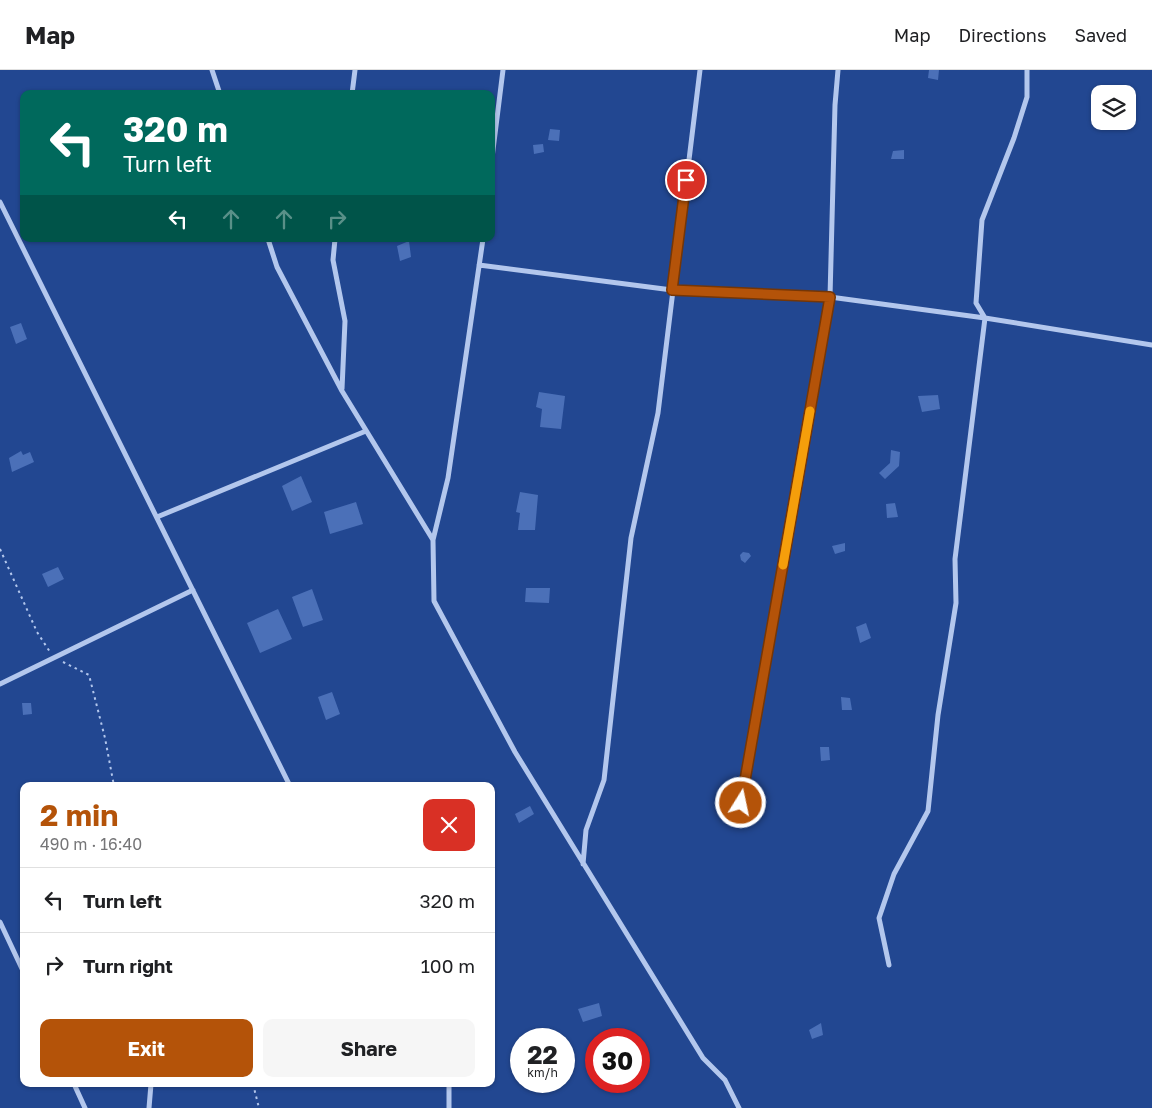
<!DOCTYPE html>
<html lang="en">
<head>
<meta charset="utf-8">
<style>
	:root { --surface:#fff; --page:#f6f6f6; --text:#202124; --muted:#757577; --line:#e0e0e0; --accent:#b45309 }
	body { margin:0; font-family:"Golos Text",sans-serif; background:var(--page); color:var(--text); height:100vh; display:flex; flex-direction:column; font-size:19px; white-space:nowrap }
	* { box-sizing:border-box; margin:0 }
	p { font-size:16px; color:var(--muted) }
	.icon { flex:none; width:28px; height:28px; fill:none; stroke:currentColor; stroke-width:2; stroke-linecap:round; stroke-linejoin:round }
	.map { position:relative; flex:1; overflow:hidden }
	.panel { position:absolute; left:20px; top:712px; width:475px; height:305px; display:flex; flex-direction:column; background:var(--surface); border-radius:10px; box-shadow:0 1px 4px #0004 }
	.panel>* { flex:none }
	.hud { position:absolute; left:20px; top:20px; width:475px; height:152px; border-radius:10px; box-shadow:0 1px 4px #0004; background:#00695c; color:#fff; overflow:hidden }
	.buttons { position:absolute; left:1091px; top:15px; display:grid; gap:10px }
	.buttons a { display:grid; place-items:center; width:45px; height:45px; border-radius:10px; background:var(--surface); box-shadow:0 1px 4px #0004; font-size:25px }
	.speed { position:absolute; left:510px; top:958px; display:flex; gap:10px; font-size:25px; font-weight:700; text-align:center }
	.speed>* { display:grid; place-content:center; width:65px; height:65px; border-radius:50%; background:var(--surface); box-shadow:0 1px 4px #0004; line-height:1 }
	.speed small { font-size:12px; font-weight:400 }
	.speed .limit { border:8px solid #d22; background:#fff; color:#111 }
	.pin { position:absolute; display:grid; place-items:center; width:42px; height:42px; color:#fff; margin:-21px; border:2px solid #fff; border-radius:50%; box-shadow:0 1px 5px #0007 }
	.me { position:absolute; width:55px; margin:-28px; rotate:10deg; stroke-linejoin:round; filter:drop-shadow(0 0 4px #0008) }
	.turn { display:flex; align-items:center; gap:18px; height:105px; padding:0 20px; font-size:22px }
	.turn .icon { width:65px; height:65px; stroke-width:2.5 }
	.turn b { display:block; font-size:35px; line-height:42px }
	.lanes { display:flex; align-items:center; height:48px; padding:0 20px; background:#0003; justify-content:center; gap:25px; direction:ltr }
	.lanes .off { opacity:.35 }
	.round { display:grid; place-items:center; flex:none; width:52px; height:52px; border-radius:10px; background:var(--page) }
	.head { display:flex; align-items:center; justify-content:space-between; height:85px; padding:0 20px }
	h1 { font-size:30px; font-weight:700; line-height:38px; color:var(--accent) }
	.action { display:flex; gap:10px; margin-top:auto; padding:10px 20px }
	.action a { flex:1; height:58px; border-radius:10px; background:var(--accent); color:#fff; font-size:20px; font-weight:700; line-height:58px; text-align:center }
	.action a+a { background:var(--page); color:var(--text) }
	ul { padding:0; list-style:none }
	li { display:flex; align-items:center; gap:15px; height:65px; padding:0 20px; border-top:1px solid var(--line) }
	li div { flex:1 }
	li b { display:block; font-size:19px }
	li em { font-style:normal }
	header { display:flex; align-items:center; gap:30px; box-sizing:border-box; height:70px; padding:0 25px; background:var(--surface); border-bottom:1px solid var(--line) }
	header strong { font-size:24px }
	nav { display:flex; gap:28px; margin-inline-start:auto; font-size:18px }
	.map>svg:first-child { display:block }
</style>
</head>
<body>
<header>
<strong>Map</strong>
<nav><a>Map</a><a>Directions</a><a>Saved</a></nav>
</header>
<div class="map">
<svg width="1152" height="1038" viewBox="0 0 1152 1038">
	<rect width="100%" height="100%" fill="#224791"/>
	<path fill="#4b70b8" d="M 929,0 L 939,0 L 938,10 L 928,8 Z
		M 550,59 L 560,60 L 559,71 L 548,70 Z
		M 543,74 L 544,82 L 534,84 L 533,75 Z
		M 904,80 L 904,89 L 891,89 L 893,81 Z
		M 409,171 L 411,187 L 400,191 L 397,176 Z
		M 21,253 L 27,269 L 16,274 L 10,257 Z
		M 539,322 L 565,326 L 561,359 L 540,357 L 542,339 L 536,337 Z
		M 938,325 L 940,339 L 922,342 L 918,326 Z
		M 891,380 L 900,382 L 899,396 L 885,409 L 879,403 L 890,393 Z
		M 21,381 L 23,385 L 30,382 L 34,392 L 12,402 L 9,388 Z
		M 301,406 L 312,432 L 292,441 L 282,416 Z
		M 520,422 L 538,425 L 535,460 L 518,460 L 520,443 L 516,442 Z
		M 356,432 L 363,454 L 330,464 L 324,442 Z
		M 895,433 L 898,447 L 887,448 L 886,434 Z
		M 845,473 L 845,481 L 835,484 L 832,476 Z
		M 743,482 L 749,483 L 751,486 L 745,493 L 741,490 L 740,485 Z
		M 58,497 L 64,509 L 48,517 L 42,504 Z
		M 526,518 L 550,518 L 549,533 L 525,532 Z
		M 312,519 L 323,550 L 303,557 L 292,527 Z
		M 278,539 L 292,569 L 260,583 L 247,553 Z
		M 866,553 L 871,568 L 860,573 L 856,557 Z
		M 332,622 L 340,644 L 326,650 L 318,627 Z
		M 841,627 L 850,628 L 852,640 L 842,640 Z
		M 22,633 L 31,633 L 32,644 L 23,645 Z
		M 820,677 L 829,677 L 830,690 L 821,691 Z
		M 530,736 L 534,744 L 519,753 L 515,744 Z
		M 599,933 L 602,946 L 583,952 L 578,939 Z
		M 821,953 L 823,965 L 812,969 L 809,960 Z"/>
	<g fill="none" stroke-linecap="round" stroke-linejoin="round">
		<path stroke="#b3c7ed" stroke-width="2" stroke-dasharray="2.5 4" stroke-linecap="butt" d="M 0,479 L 37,562 L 50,582
			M 63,592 L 89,605 L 105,668 L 114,716
			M 253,1014 L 259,1038"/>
		<path stroke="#b3c7ed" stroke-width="5" d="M 212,0 L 220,24
			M 352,24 L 355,0
			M 491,96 L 503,0
			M 0,132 L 290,716
			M 268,169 L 277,197 L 342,321 L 433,470 L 434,531 L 515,682 L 703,988 L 725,1010 L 739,1038
			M 335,169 L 333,190 L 345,251 L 342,319
			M 479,195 L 672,220 L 830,227 L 985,248 L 1152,275
			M 157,447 L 366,361
			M 433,470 L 448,408 L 483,169
			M 0,614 L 193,520
			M 738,753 L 830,227 L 835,35 L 838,0
			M 583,794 L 586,760 L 604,710 L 631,468 L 658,343 L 700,0
			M 0,852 L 24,903
			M 889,895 L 879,848 L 894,804 L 928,741 L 938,645 L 956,533 L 955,489 L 985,248 L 976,233 L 982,150 L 1014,68 L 1027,27 L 1027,0
			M 74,1014 L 85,1038
			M 149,1038 L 151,1014
			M 449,1038 L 449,1014"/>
	</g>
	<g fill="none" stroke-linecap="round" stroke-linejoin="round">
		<defs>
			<path id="route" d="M 686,110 L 672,220 L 830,227 L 741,733"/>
		</defs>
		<use href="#route" stroke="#753606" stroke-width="12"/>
		<use href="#route" stroke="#b45309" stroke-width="9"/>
		<path stroke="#f59e0b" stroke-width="9" d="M 783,495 L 810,341"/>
	</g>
</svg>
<div class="buttons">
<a><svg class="icon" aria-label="layers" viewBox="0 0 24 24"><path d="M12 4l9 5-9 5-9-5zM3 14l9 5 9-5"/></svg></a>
</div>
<div class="speed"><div>22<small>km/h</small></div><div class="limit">30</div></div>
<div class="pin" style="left:686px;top:110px;background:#d93025"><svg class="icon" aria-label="arrive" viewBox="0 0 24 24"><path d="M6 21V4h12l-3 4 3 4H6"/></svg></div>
<svg class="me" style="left:741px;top:733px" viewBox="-20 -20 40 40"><circle r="17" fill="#b45309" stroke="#fff" stroke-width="3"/><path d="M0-11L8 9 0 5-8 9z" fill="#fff"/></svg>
<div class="hud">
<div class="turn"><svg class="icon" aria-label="left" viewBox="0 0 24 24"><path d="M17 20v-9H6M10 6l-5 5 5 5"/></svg><div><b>320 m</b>Turn left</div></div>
<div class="lanes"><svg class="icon" aria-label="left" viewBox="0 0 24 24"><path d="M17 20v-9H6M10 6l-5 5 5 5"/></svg><svg class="icon off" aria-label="ahead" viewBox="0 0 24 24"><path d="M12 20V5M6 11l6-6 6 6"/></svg><svg class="icon off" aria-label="ahead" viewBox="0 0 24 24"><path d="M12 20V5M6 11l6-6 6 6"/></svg><svg class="icon off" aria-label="right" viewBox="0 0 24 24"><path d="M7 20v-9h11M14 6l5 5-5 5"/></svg></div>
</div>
<section class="panel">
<div class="head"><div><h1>2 min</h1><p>490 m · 16:40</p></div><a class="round" style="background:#d93025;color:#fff"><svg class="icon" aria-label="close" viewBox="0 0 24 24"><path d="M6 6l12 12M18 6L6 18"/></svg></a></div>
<ul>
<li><svg class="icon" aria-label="left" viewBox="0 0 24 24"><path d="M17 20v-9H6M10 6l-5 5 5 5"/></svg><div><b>Turn left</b></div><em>320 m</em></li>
<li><svg class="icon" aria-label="right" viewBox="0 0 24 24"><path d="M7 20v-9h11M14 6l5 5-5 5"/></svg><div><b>Turn right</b></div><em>100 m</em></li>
</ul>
<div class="action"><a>Exit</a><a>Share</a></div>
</section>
</div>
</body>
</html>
